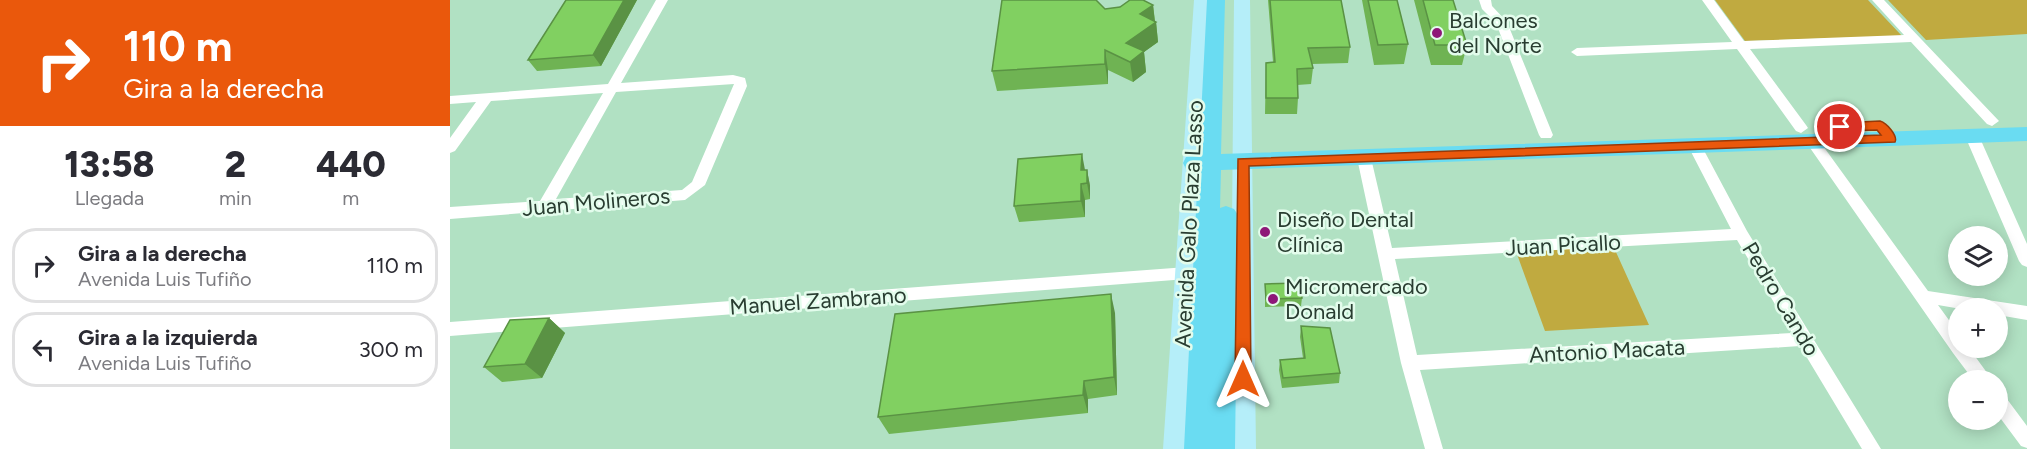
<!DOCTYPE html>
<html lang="es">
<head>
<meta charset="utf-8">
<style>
	:root { --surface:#fff; --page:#f2f2f3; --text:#2b2b33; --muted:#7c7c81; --line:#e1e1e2 }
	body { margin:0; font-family:Figtree,sans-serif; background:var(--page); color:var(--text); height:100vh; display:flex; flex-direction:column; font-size:22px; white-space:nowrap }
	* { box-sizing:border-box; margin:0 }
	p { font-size:20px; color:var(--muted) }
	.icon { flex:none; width:33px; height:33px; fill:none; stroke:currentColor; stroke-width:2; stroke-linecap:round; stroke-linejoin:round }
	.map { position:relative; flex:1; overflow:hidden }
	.side { display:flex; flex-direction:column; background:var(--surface); width:450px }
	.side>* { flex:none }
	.banner { background:#ea580c; color:#fff; overflow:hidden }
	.fabs { position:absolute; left:1498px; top:226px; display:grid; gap:12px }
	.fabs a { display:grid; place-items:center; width:60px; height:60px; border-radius:50%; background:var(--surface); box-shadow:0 3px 15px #0003; font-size:30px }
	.pin { position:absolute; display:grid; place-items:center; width:51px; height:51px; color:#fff; margin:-26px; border:3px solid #fff; border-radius:50%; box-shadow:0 2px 6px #0007 }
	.me { position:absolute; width:66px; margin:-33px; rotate:0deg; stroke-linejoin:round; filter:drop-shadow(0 0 4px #0008) }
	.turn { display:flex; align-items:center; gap:21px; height:126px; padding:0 24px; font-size:27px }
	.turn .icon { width:78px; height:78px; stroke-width:2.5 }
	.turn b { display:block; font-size:42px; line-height:51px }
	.eta { display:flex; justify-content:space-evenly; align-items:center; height:102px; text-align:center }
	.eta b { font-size:36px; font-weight:800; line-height:42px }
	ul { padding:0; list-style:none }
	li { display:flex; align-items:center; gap:18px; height:75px; margin:0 12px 9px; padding:0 12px; border:3px solid var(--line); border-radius:24px }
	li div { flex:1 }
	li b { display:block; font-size:22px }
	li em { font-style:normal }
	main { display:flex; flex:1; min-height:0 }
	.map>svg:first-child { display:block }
</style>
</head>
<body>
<main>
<section class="side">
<div class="banner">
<div class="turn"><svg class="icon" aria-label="right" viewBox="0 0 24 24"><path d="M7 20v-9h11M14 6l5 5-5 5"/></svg><div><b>110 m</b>Gira a la derecha</div></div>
</div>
<div class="eta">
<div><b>13:58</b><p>Llegada</p></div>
<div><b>2</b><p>min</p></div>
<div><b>440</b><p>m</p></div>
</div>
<ul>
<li><svg class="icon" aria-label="right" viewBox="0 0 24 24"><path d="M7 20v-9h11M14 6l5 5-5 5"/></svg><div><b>Gira a la derecha</b><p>Avenida Luis Tufiño</p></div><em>110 m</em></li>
<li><svg class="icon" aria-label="left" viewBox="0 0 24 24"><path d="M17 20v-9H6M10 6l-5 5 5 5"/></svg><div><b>Gira a la izquierda</b><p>Avenida Luis Tufiño</p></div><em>300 m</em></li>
</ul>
</section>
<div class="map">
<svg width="1577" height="449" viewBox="0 0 1577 449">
	<rect width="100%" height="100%" fill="#b1e1c3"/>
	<path fill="#c0aa40" d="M 1265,0 L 1418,0 L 1452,36 L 1295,41 Z
		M 1438,0 L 1577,0 L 1577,34 L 1476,40 Z
		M 1161,241 L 1199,325 L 1095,331 L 1064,246 Z"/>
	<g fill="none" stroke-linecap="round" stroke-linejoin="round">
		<path fill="#fff" fill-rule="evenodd" d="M 206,0 L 218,0 L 171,83 L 283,75 L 295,78 L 297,86 L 255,185 L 235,200 L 0,219 L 0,207 L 90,201 L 153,93 L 41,101 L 5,151 L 0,153 L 0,138 L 26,102 L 0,104 L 0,96 L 158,84 ZM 284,84 L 242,182 L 232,190 L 106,199 L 166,92 Z
			M 1029,0 L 1041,0 L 1042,6 L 1057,22 L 1103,135 L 1101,138 L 1091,138 L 1089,135 L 1046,23 L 1032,9 Z
			M 1252,0 L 1264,0 L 1294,41 L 1454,35 L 1422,0 L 1434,0 L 1549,121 L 1542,126 L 1537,124 L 1461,42 L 1300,49 L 1356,125 L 1358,128 L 1351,133 L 1346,131 L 1287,49 L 1127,56 L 1121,52 L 1127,48 L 1282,42 Z
			M 1522,131 L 1529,136 L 1577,244 L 1577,267 L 1572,265 L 1569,261 L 1515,136 Z
			M 1363,137 L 1368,139 L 1478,291 L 1577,306 L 1577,320 L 1548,315 L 1548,309 L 1511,309 L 1488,305 L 1509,334 L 1509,348 L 1519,348 L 1543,381 L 1524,381 L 1503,353 L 1358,145 L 1356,142 Z
			M 1245,141 L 1250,143 L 1297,231 L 1431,449 L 1412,449 L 1350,346 L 970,370 L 993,449 L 975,449 L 951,363 L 907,158 L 909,155 L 919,155 L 921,158 L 942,248 L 1281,229 L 1238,146 ZM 1287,240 L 1342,333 L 967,355 L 945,259 Z
			M 737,267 L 743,269 L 745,273 L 743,277 L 737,279 L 0,336 L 0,322 Z
			M 1548,393 L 1554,395 L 1577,426 L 1577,448 L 1571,446 L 1548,415 Z"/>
		<path fill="#b5eef9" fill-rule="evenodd" d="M 744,0 L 760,0 L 739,449 L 713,449 Z
			M 784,0 L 800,0 L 806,449 L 780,449 Z"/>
		<path fill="#6adcf2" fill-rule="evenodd" d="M 757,0 L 775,0 L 771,154 L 1577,127 L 1577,141 L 771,170 L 770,208 L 776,206 L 784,209 L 788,215 L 785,449 L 734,449 L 748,171 L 736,169 L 733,163 L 736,157 L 749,155 Z"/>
	</g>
	<path fill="#6fb353" d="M 116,0 L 187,0 L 151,66 L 87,71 L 78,60 Z
		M 818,0 L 891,0 L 900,47 L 898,63 L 862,64 L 863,68 L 861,84 L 847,85 L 848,98 L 847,114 L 815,114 L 816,63 L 823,62 Z
		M 912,0 L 947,0 L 958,44 L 954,64 L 924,65 Z
		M 964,0 L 1003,0 L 1017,45 L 1012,65 L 981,65 Z
		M 703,5 L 705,21 L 706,22 L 708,42 L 694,52 L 696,72 L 683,82 L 658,70 L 658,84 L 547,91 L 542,71 Z
		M 635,170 L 637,170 L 640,186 L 640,199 L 635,200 L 635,217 L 569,222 L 564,206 Z
		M 815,284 L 852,298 L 851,306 L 815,307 Z
		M 665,313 L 667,395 L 638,399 L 638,413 L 439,434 L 428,417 Z
		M 99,318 L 115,333 L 92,378 L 52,382 L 34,367 Z
		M 851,326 L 890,373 L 889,383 L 832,388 L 829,370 L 830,360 L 853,358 L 850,337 Z"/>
	<path fill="#5a9244" d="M 174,0 L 187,0 L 151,66 L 143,55 Z
		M 703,5 L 705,23 L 706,22 L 708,42 L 694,52 L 696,72 L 683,82 L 680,62 L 676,43 L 690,14 Z
		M 655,50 L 658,70 L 658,84 L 655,64 Z
		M 632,154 L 635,170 L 634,186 L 631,170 Z
		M 637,170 L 640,186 L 640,199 L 637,183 Z
		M 631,184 L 635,200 L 635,217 L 631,201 Z
		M 661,294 L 665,313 L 667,395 L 664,377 Z
		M 99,318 L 115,333 L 92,378 L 75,364 Z
		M 634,381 L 638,399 L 638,413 L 633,395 Z"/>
	<path fill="#81d061" stroke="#5a9244" stroke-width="1.5" d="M 116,0 L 174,0 L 143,55 L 78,60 Z
		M 552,0 L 646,0 L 655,9 L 670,7 L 680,0 L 693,0 L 703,5 L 690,14 L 706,22 L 676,43 L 694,51 L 680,62 L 655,50 L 655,64 L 542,71 Z
		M 820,0 L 891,0 L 900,47 L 858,48 L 863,68 L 847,69 L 848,98 L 816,98 L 816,63 L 825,62 Z
		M 918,0 L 947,0 L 958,44 L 928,45 Z
		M 973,0 L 1003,0 L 1017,45 L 985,45 Z
		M 632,154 L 631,170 L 637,170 L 637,183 L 631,184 L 631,201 L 564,206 L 568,159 Z
		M 850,283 L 852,298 L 816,299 L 815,284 Z
		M 661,294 L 664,377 L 634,381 L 633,395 L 428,417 L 445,314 Z
		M 99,318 L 75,364 L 34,367 L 60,320 Z
		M 851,326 L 880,328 L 890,373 L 833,378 L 830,360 L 855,358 Z"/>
	<path fill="#ea580c" stroke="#983908" stroke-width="1.5" d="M 1430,121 C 1437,123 1448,136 1445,142 L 799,166 L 801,379 L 799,384 L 788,384 L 785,379 L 788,159 L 1431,135 L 1427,130 L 1390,131 L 1384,127 L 1390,123 Z"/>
	<g fill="#8e1878" stroke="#e3fcec" stroke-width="2">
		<circle cx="987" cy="33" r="6"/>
		<circle cx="815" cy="232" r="6"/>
		<circle cx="823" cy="299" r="6"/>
	</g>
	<g text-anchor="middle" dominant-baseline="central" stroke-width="5" stroke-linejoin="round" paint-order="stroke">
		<g font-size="22" fill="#293d31" stroke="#e3fcec" text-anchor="start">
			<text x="999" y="20">Balcones<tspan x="999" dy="25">del Norte</tspan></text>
			<text x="827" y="219">Diseño Dental<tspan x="827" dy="25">Clínica</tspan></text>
			<text x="835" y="286">Micromercado<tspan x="835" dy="25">Donald</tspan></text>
		</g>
		<g font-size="22" fill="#293d31" stroke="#e3fcec">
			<text transform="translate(146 202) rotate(-5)">Juan Molineros</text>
			<text transform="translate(739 224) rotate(-87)">Avenida Galo Plaza Lasso</text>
			<text transform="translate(1113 245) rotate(-3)">Juan Picallo</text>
			<text transform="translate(1331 299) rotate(59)">Pedro Cando</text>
			<text transform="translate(368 301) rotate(-4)">Manuel Zambrano</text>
			<text transform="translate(1157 351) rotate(-3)">Antonio Macata</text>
		</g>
	</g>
</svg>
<div class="fabs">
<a><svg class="icon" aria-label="layers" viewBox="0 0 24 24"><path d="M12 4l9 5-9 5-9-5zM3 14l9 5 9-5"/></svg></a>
<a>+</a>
<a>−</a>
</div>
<div class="pin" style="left:1390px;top:127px;background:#d93025"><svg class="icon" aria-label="arrive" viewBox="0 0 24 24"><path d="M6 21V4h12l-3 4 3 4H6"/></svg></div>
<svg class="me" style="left:793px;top:379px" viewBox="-20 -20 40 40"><path d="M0-17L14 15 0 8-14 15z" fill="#ea580c" stroke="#fff" stroke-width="4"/></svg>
</div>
</main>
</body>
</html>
